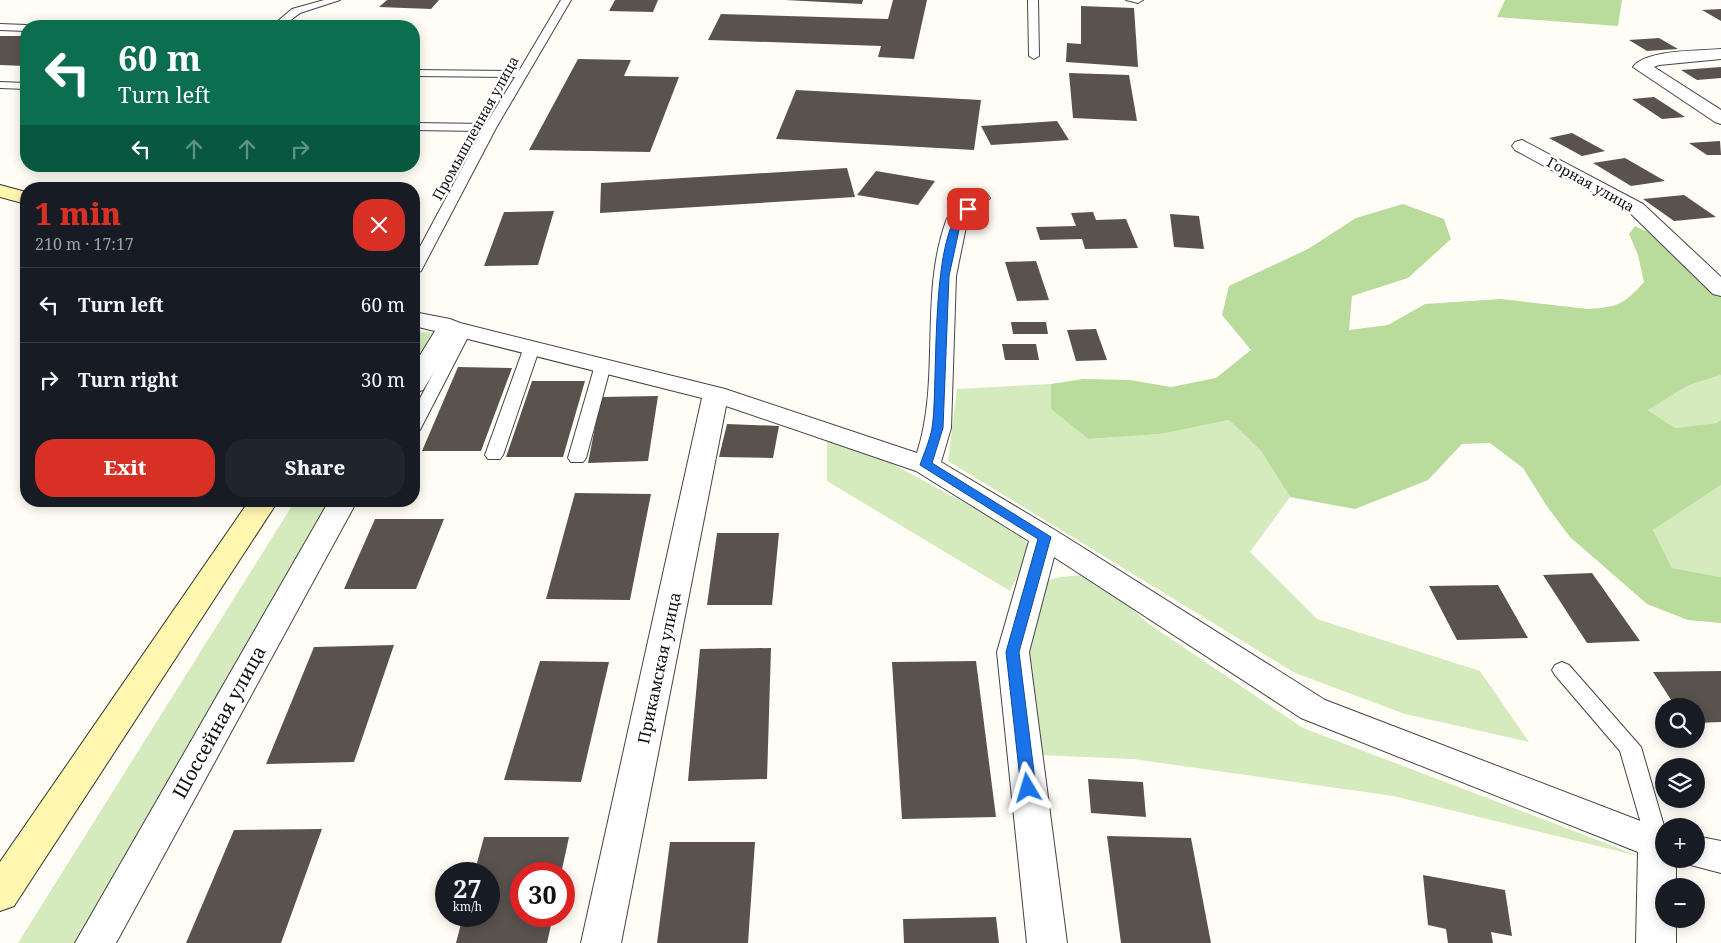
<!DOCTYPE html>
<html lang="en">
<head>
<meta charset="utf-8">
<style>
	:root { --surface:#171b24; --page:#20242c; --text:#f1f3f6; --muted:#9ea1a6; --line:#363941; --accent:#d93025 }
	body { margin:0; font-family:"Noto Serif",serif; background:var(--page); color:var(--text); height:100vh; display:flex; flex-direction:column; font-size:19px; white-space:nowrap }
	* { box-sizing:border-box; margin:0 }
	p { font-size:16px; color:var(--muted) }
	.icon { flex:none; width:28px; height:28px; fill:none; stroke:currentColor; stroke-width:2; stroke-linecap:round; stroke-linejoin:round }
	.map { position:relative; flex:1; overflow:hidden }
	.sheet { position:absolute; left:20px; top:182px; width:400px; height:325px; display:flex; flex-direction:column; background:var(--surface); border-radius:20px; box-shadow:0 2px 12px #0003 }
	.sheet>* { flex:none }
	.top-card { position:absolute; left:20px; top:20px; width:400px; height:152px; border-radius:20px; box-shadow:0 2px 12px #0003; background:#0b6e4f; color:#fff; overflow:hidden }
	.tools { position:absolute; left:1655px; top:698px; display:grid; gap:10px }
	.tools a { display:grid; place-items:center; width:50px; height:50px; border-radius:50%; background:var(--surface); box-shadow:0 2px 12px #0003; font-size:25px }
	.speed { position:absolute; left:435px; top:862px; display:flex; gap:10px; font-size:25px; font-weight:700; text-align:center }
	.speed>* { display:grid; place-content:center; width:65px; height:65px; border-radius:50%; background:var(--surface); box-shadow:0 2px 12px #0003; line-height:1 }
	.speed small { font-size:12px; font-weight:400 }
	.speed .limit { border:8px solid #d22; background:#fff; color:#111 }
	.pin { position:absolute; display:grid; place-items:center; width:42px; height:42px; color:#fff; margin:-21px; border-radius:10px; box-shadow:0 2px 8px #0006 }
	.me { position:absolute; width:55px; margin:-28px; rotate:353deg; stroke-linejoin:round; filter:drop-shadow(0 0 4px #0008) }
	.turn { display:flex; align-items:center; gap:18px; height:105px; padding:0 15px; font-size:22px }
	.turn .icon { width:65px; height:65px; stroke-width:2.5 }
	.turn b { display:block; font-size:35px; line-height:42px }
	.lanes { display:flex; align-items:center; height:48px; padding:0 15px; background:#0003; justify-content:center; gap:25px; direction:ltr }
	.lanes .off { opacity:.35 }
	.round { display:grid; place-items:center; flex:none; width:52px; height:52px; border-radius:20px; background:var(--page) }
	.overview { display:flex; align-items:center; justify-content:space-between; height:85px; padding:0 15px }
	h1 { font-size:30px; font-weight:800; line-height:38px; color:var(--accent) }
	.primary-button { display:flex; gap:10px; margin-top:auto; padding:10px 15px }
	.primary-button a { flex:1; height:58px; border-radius:20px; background:var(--accent); color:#fff; font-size:20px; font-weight:800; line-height:58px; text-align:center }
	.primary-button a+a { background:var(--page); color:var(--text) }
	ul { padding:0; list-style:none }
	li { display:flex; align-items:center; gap:15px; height:75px; padding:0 15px; border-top:1px solid var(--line) }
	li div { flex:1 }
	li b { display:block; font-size:19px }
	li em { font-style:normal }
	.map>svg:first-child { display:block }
</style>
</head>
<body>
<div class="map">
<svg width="1721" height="943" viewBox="0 0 1721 943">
	<rect width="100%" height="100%" fill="#fffdf5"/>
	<path fill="#d5ebbd" d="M 425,332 L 434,333 L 437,338 L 414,377 L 414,333 Z
		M 1721,375 L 1721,420 L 1716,423 L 1675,428 L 1648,410 L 1689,385 Z
		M 1051,384 L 1051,409 L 1088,439 L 1161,434 L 1229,420 L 1261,451 L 1290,497 L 1250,552 L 1317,619 L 1480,671 L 1529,742 L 1405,714 L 1295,673 L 948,461 L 957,389 Z
		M 827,437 L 889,462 L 1022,534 L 1030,550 L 1010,591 L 827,481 Z
		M 1721,485 L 1721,577 L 1672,568 L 1653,530 Z
		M 295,501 L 340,501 L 82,943 L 18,943 Z
		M 1083,575 L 1097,579 L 1149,624 L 1303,728 L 1642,857 L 1393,796 L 1133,759 L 1039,755 L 1025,649 L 1032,584 L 1061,577 Z"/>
	<path fill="#b9dc9c" d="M 1505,0 L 1622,0 L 1618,26 L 1497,17 Z
		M 1403,204 L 1444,219 L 1451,239 L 1408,278 L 1352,296 L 1349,330 L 1388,325 L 1425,304 L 1501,299 L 1588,309 C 1619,307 1624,304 1644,282 L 1638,255 L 1629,234 L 1635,226 L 1657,236 L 1721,297 L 1721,375 L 1689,385 L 1648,410 L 1675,428 L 1716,423 L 1721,420 L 1721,485 L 1653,530 L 1672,568 L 1721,577 L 1721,623 L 1688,620 L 1647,604 L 1570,537 L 1546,505 L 1523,468 L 1490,443 L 1462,444 L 1428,480 L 1355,509 L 1290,497 L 1261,451 L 1229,420 L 1161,434 L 1088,439 L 1051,409 L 1051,384 L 1083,379 L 1130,380 L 1171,387 L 1216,378 L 1251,350 L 1222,315 L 1229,286 L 1308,249 L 1356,218 Z"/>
	<path fill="#5a524d" d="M 387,0 L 439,0 L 431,9 L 379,7 Z
		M 615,0 L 658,0 L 653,12 L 609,11 Z
		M 785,0 L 863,0 L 862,4 Z
		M 893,0 L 927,0 L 914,59 L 878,57 L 881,46 L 708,40 L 721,14 L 888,19 Z
		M 1081,6 L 1134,8 L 1138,67 L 1066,62 L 1067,43 L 1081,44 Z
		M 1721,9 L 1721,21 L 1702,10 Z
		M 0,36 L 26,36 L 26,66 L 0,65 Z
		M 1659,38 L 1678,49 L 1647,51 L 1629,40 Z
		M 578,59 L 631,60 L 624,76 L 679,77 L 650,152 L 529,150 Z
		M 1721,67 L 1721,78 L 1697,80 L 1681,70 Z
		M 1069,73 L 1129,75 L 1137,121 L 1073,118 Z
		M 796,90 L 981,100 L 974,150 L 776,139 Z
		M 1654,97 L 1685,117 L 1662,119 L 1632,99 Z
		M 1057,121 L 1069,140 L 991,145 L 981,126 Z
		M 1572,133 L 1605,151 L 1582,156 L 1549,138 Z
		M 1720,141 L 1721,155 L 1707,155 L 1689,143 Z
		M 1625,158 L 1665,181 L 1631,186 L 1593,163 Z
		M 847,168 L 855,197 L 600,213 L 601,183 Z
		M 876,171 L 935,181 L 918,205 L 857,195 Z
		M 1684,195 L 1716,217 L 1674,221 L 1643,199 Z
		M 554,211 L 538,265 L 484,266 L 504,212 Z
		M 1093,212 L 1096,220 L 1126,219 L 1138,248 L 1085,249 L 1082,239 L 1040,240 L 1036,227 L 1076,226 L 1071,213 Z
		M 1170,214 L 1199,216 L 1204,249 L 1174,247 Z
		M 1036,261 L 1049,300 L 1017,301 L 1005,262 Z
		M 1011,322 L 1046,322 L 1048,334 L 1013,334 Z
		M 1096,329 L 1107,360 L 1076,361 L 1067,330 Z
		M 1002,344 L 1036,344 L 1039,360 L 1005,360 Z
		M 458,367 L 512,368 L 481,451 L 422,451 Z
		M 532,381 L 585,381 L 563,457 L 506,457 Z
		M 658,396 L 648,461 L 588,463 L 601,397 Z
		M 727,424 L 779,426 L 773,458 L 719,457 Z
		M 575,493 L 651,494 L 630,600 L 546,599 Z
		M 375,519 L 444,519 L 416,589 L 344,589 Z
		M 717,533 L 779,533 L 772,605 L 707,605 Z
		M 1592,573 L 1640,641 L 1587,643 L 1543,575 Z
		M 1498,585 L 1528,638 L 1457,640 L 1429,586 Z
		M 394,645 L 354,762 L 266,764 L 314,647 Z
		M 771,648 L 767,779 L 688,781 L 700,649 Z
		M 540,661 L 609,662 L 581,782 L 504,780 Z
		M 976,661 L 996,817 L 902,819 L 892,662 Z
		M 1721,671 L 1721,722 L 1696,723 L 1696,706 L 1675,706 L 1653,672 Z
		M 1088,779 L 1143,782 L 1146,817 L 1091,813 Z
		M 322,829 L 281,943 L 186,943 L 234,830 Z
		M 1107,836 L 1191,838 L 1211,943 L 1121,943 Z
		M 484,837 L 569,837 L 561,874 L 521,874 L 521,916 L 553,916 L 547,943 L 456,943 L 463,916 L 489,916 L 489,874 L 474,874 Z
		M 670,842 L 755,842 L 748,943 L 657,943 Z
		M 1423,875 L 1505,890 L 1512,936 L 1491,932 L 1493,943 L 1448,943 L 1446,929 L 1428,925 Z
		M 996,917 L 999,943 L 904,943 L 903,919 Z"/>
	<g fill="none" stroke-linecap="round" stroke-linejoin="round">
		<defs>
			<path id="lane" d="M 324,0 L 340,0 L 300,13 L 283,26 L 272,26 L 292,9 Z
				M 561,0 L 571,0 L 496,128 L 421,271 L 414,275 L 414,258 L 482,131 L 414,130 L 414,123 L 486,124 L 515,77 L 414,76 L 414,70 L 519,71 Z
				M 1028,0 L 1038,0 L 1039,56 L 1034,59 L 1029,56 Z
				M 1126,0 L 1143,0 L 1138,3 Z
				M 0,24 L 26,25 L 30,26 L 26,26 L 26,31 L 0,30 Z
				M 0,82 L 26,83 L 26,89 L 0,88 Z
				M 464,324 L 472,329 L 422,426 L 420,430 L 414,431 L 414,410 L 456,329 Z
				M 532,342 L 540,347 L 503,455 L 500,459 L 488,459 L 485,455 L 524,347 Z
				M 603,360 L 611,365 L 586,458 L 583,462 L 571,462 L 568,458 L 595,365 Z
				M 1562,662 L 1569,665 L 1641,747 L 1664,826 L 1664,852 L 1657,854 L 1649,851 L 1620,751 L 1555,675 L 1552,670 L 1555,665 Z"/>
			<path id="street" d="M 1721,49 L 1721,59 L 1659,65 L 1654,67 L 1721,110 L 1721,124 L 1715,122 L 1633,67 C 1646,49 1700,51 1721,49 Z
				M 1522,140 L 1643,204 L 1721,277 L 1721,296 L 1713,294 L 1629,212 L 1515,150 L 1512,146 L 1515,142 Z
				M 980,192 L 987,194 L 990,198 L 967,222 L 956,276 L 951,428 L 941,462 L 1055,530 L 1325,700 L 1664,830 L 1664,859 L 1676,859 L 1676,886 L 1664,886 L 1664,919 L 1676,919 L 1676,943 L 1636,943 L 1638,852 L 1301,718 L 1054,557 L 1029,652 L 1067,943 L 1027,943 L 997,652 L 1029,541 L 916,471 L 726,406 L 621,943 L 581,943 L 702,398 L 456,336 L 423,390 L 414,393 L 414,365 L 435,331 L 414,326 L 414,312 L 450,319 L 460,323 L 725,389 L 917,453 C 941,379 919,296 946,221 C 950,210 969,195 980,192 Z
				M 329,501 L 357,501 L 116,943 L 75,943 Z
				M 1696,836 L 1721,841 L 1721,873 L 1683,863 L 1681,859 L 1696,859 Z"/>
			<path id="secondary" d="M 0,185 L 26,192 L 26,204 L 0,197 Z
				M 249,501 L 278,501 L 14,906 L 0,911 L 0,862 Z"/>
		</defs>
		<use href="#lane" stroke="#444" stroke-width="2"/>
		<use href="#street" stroke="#444" stroke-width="2"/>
		<use href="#secondary" stroke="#333" stroke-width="2"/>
		<use href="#lane" fill="#fff" fill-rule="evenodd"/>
		<use href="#street" fill="#fff" fill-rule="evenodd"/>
		<use href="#secondary" fill="#fff6b0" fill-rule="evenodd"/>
	</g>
	<path fill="#1a73e8" stroke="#114b97" d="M 968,206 L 973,209 L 961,221 L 949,276 L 943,428 L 932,463 L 1051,537 L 1019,652 L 1036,788 L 1034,792 L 1028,794 L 1023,792 L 1021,788 L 1006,652 L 1038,539 L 920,465 C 924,453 930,440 932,428 C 939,388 928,221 968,206 Z"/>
	<g text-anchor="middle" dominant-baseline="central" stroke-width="5" stroke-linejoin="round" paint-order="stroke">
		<g font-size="14" fill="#111" stroke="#fff">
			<text transform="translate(475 128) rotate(-61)">Промышленная улица</text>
			<text transform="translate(1591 184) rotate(29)">Горная улица</text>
		</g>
		<g font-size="16" fill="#111" stroke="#fff">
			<text transform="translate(659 668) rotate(-78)">Прикамская улица</text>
		</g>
		<g font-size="19" fill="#111" stroke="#fff">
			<text transform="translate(219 722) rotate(-61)">Шоссейная улица</text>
		</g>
	</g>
</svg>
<div class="tools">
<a><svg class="icon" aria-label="search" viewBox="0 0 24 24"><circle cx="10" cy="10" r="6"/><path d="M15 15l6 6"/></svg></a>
<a><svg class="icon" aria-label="layers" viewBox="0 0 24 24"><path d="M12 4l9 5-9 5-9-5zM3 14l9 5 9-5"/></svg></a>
<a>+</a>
<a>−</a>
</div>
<div class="speed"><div>27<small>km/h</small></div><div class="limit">30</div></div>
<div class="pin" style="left:968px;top:209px;background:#d93025"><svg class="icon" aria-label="arrive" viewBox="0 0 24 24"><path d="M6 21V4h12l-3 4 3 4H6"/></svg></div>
<svg class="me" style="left:1028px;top:788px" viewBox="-20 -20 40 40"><path d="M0-17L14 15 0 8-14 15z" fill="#1a73e8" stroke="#fff" stroke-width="4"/></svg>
<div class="top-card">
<div class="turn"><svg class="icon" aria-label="left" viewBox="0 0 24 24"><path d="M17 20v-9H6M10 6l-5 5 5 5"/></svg><div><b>60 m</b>Turn left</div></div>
<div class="lanes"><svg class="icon" aria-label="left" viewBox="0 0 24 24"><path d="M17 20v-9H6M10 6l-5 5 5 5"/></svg><svg class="icon off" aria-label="ahead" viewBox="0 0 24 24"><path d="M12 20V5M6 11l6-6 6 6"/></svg><svg class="icon off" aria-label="ahead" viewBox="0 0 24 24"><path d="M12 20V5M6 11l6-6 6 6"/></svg><svg class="icon off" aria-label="right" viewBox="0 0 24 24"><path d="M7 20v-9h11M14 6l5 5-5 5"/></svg></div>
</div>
<section class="sheet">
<div class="overview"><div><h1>1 min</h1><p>210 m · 17:17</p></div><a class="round" style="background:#d93025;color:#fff"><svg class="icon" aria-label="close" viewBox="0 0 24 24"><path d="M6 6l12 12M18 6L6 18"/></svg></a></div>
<ul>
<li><svg class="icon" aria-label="left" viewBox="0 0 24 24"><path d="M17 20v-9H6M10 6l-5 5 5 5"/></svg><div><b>Turn left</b></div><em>60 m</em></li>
<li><svg class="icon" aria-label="right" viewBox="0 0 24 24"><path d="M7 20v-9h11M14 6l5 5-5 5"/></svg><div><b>Turn right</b></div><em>30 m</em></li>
</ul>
<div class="primary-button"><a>Exit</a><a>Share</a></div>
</section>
</div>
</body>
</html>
